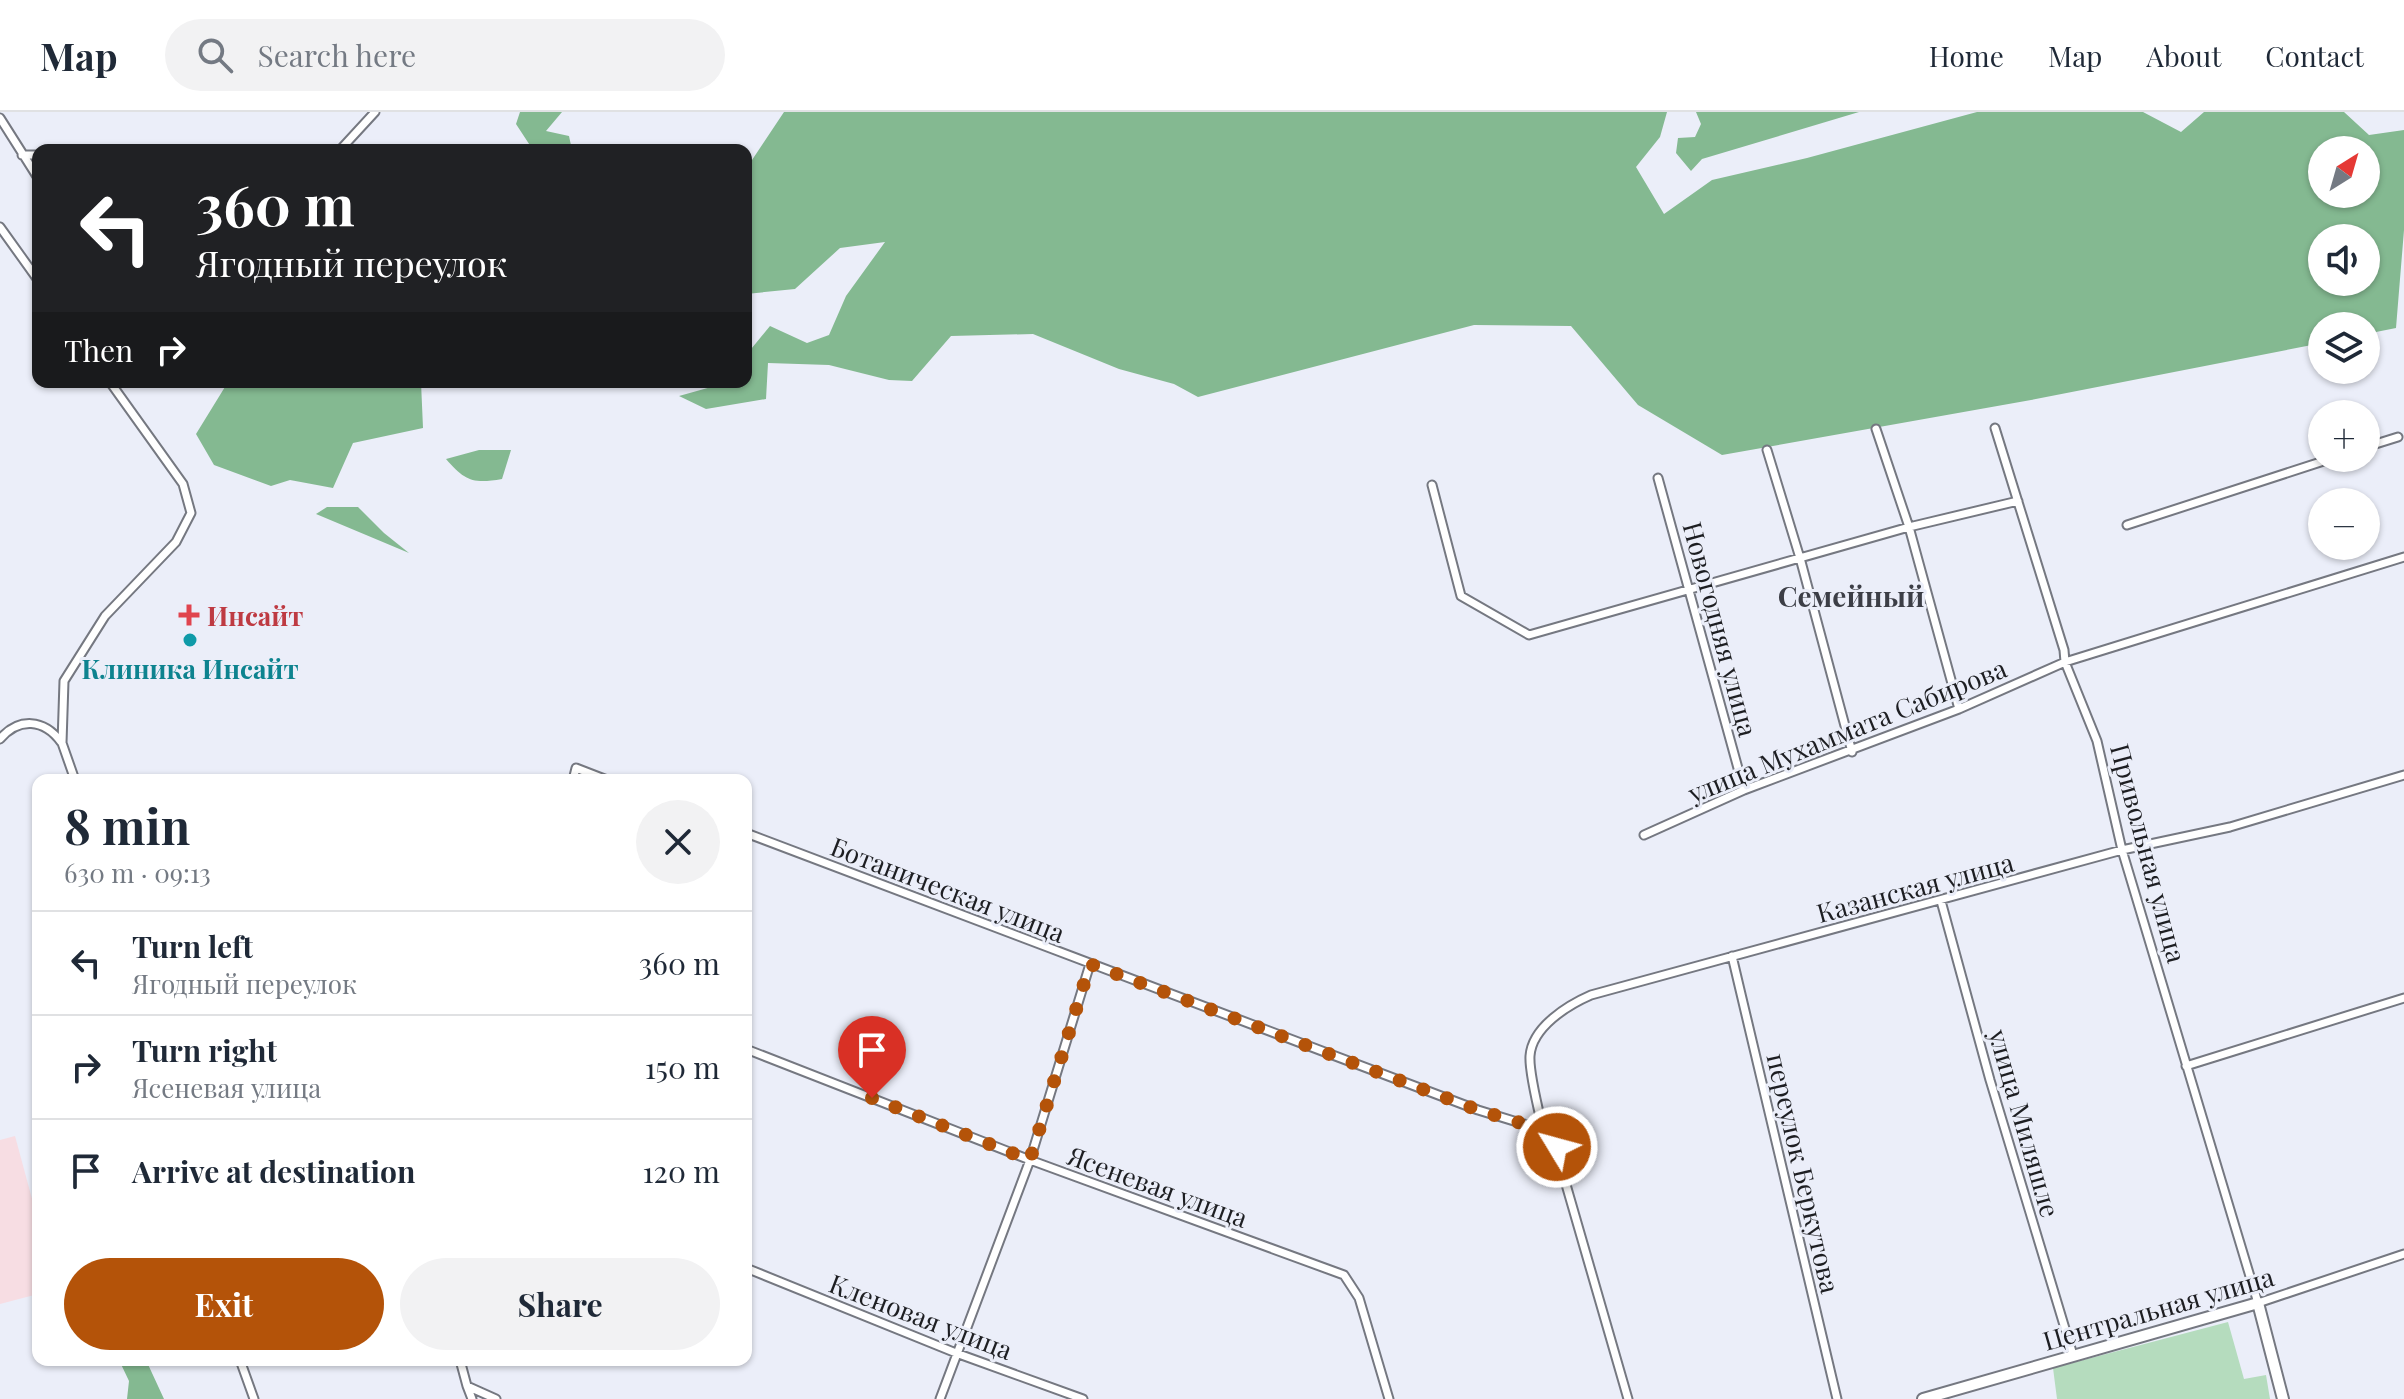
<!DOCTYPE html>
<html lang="en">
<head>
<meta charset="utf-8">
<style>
	:root { --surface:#fff; --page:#f2f2f3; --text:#1f2937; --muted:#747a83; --line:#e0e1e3; --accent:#b45309 }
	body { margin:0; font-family:"Playfair Display",serif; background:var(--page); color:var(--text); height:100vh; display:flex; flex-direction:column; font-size:30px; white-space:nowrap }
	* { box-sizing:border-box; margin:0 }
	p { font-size:26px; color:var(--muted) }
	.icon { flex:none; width:44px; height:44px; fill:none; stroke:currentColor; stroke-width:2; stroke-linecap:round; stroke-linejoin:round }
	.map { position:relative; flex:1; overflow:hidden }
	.side { position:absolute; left:32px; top:662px; width:720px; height:592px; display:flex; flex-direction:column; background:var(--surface); border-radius:16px; box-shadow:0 2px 6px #0004 }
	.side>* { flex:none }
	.top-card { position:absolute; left:32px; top:32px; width:720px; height:244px; border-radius:16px; box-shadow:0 2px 6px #0004; background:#202124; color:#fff; overflow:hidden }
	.needle { width:52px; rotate:37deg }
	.buttons { position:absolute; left:2308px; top:24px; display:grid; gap:16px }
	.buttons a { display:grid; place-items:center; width:72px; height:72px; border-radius:50%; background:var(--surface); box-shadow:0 2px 6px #0004; font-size:40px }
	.pin { position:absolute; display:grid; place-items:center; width:68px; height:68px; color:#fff; margin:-82px -34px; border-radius:50% 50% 50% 0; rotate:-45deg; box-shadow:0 0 8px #0007 }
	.pin .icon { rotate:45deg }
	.me { position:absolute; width:88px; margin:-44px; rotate:307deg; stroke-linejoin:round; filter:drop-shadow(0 0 6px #0008) }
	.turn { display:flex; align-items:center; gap:28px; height:168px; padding:0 32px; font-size:36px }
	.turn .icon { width:104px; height:104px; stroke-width:2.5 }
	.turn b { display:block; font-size:56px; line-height:68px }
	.then { display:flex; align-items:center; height:76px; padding:0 32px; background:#0003; gap:16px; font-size:30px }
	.round { display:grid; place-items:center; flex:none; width:84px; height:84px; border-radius:42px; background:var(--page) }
	.headline { display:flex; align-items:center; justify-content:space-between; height:136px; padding:0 32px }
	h1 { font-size:48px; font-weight:700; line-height:60px }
	.cta { display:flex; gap:16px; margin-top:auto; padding:16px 32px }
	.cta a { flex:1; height:92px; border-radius:48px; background:var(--accent); color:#fff; font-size:32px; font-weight:700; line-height:92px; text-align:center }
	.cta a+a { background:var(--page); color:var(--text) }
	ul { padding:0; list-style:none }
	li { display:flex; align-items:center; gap:24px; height:104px; padding:0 32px; border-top:2px solid var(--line) }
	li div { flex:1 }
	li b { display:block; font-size:30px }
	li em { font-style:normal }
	header { display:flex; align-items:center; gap:48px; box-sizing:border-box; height:112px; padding:0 40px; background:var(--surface); border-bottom:2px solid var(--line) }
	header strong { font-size:38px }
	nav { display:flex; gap:44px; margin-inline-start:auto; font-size:28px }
	.search { width:560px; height:72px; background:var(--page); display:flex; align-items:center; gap:20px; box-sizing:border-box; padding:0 28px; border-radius:44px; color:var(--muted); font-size:30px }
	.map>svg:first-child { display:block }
</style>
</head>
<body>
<header>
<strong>Map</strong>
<div class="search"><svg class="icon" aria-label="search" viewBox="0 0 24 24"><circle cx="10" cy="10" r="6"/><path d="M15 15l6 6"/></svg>Search here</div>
<nav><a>Home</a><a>Map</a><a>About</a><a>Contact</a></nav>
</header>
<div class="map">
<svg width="2404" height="1287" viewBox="0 0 2404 1287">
	<rect width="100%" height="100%" fill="#ebeef9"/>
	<path fill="#f7dde3" d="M 15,1024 L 38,1109 L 38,1182 L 0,1192 L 0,1028 Z"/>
	<path fill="#b5dcbe" d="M 2228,1210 L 2244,1267 L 2266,1263 L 2270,1287 L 2057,1287 L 2053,1256 Z"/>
	<path fill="#84b991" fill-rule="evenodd" d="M 520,0 L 562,0 L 546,19 L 569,24 L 572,38 L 533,38 L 516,12 Z
		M 784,0 L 1667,0 L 1660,25 L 1636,55 L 1664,102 L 1712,68 L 1807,46 L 1977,0 L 2143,0 L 2181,20 L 2204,0 L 2344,0 L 2369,23 L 2404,18 L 2404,118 L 2396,216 L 2366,222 L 2366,214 L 2322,214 L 2322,231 L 2031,288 L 1722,343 L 1638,293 L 1571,214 L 1474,213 L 1198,285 L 1174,272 L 1119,257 L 1033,222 L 951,224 L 912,269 L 889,268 L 829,253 L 768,251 L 766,287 L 706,297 L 679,284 L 729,270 L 746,270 L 747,242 L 770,214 L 807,231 L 829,223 L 846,184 L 885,130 L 840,136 L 795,177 L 746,182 L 746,57 ZM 2322,38 L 2366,38 L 2366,82 L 2322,82 ZM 2322,126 L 2366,126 L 2366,170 L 2322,170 Z
		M 1696,0 L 1859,0 L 1702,47 L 1691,59 L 1676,41 L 1678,26 L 1695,25 L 1701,12 Z
		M 228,270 L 421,270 L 423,316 L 353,331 L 333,376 L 290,368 L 271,374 L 214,353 L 196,322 Z
		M 479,338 L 511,338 L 502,367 C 473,372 465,369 446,347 Z
		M 327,395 L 358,395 L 384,421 L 409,441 L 316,402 Z
		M 119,1248 L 146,1248 L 164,1287 L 127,1287 L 129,1269 Z"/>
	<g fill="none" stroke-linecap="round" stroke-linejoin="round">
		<defs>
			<path id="street" d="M 0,6 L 38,66
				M 340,38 L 375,0
				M 22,43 L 38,43
				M 0,115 L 38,168
				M 1876,317 L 1909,415 L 1959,597
				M 2366,335 L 2398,325
				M 1767,338 L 1800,446 L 1852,640
				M 1658,366 L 1744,678
				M 1432,373 L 1461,484 L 1529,523 L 1909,415 L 2018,389
				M 2127,413 L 2333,346
				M 2404,445 L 2065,550 L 2097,629 L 2122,738 L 2258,1191 L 2404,1142
				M 0,627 C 19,605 44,607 61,630
				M 75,668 L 62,631 L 64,569 L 105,504 L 176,430 L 191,401 L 183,372 L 110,270
				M 573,668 L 576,656 L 607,668
				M 746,721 L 1478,998 L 1537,1016 L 1542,1013 L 1557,1035 L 1565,1069 L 1628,1287
				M 1644,723 L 1744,678 L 1959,597 L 2065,550 L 2064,538 L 1995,316
				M 1941,789 L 1990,968 L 2073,1243
				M 1732,844 L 1837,1287
				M 746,937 L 1030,1048 L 1344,1163 L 1359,1186 L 1389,1287
				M 2186,954 L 2404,886
				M 1542,1013 C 1538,996 1529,960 1530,944 C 1532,915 1568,893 1591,883 L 2122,738 L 2230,715 L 2404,663
				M 746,1156 L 956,1241 L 1083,1287
				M 240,1248 L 254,1287
				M 460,1248 L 467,1274 L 496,1287
				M 467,1274 L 472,1287
				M 940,1287 L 1030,1048 L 1090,852"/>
			<path id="secondary" d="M 1923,1287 L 2258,1191 L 2283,1287"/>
		</defs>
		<use href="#street" stroke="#757881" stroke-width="11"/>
		<use href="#secondary" stroke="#757881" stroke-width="14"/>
		<use href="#street" stroke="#fff" stroke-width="7"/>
		<use href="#secondary" stroke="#fff" stroke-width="10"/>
	</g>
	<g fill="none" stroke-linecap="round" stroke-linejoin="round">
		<path stroke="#b45309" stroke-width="14" stroke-dasharray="0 25.2" d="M 872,986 L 1030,1048 L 1090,852 L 1478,998 L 1537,1016 L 1542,1013 L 1557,1035"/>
	</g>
	<path fill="#e0444e" stroke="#ebeef9" stroke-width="3" d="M185 491h8v8h8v8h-8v8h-8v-8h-8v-8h8z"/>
	<circle fill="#0f9aa8" stroke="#ebeef9" stroke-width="3" cx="190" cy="528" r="8"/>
	<g text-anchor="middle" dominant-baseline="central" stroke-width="6" stroke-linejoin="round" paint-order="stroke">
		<g font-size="26" font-weight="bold" fill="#be3a42" stroke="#ebeef9" text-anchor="start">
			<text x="207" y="503">Инсайт</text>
		</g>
		<g font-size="26" fill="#1d1e22" stroke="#ebeef9">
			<text transform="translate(1721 517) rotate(75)">Новогодняя улица</text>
			<text transform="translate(1847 618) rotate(-22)">улица Мухаммата Сабирова</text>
			<text transform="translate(2149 741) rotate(75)">Привольная улица</text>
			<text transform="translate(1915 775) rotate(-15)">Казанская улица</text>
			<text transform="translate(948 777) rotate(21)">Ботаническая улица</text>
			<text transform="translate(2025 1011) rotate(74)">улица Миляшле</text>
			<text transform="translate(1804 1061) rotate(77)">переулок Беркутова</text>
			<text transform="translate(1158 1074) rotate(20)">Ясеневая улица</text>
			<text transform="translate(2158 1196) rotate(-16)">Центральная улица</text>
			<text transform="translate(921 1204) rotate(21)">Кленовая улица</text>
		</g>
		<g font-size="26" font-weight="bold" fill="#0d838f" stroke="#ebeef9">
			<text x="190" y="556">Клиника Инсайт</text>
		</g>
		<g font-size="28" font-weight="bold" fill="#3c3e46" stroke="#ebeef9">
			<text x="1851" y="483">Семейный</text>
		</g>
	</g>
</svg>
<div class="buttons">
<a><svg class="needle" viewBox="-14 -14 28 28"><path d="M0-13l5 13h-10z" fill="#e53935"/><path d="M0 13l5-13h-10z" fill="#747a83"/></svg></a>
<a><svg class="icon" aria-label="sound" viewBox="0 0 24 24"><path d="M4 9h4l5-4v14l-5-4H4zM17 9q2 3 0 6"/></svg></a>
<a><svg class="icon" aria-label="layers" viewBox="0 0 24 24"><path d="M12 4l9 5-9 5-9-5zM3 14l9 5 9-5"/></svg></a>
<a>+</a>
<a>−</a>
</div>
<div class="pin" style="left:872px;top:986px;background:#d93025"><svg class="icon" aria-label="arrive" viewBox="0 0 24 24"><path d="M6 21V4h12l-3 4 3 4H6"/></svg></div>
<svg class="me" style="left:1557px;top:1035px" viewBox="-20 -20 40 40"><circle r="17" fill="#b45309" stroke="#fff" stroke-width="3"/><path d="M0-11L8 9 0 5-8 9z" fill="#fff"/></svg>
<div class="top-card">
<div class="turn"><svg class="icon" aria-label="left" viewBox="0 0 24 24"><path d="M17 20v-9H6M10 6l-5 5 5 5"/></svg><div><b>360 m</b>Ягодный переулок</div></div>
<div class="then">Then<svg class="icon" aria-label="right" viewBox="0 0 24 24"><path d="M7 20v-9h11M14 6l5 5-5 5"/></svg></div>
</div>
<section class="side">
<div class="headline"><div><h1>8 min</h1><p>630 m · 09:13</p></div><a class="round"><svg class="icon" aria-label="close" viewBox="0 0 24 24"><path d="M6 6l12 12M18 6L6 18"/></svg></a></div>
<ul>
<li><svg class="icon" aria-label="left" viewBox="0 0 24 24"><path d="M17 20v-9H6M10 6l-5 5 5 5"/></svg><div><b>Turn left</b><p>Ягодный переулок</p></div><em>360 m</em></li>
<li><svg class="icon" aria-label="right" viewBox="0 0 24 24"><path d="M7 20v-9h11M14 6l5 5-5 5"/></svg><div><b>Turn right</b><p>Ясеневая улица</p></div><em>150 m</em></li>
<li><svg class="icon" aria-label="arrive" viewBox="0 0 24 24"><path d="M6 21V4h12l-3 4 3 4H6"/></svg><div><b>Arrive at destination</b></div><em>120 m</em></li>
</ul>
<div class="cta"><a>Exit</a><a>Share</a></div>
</section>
</div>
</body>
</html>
